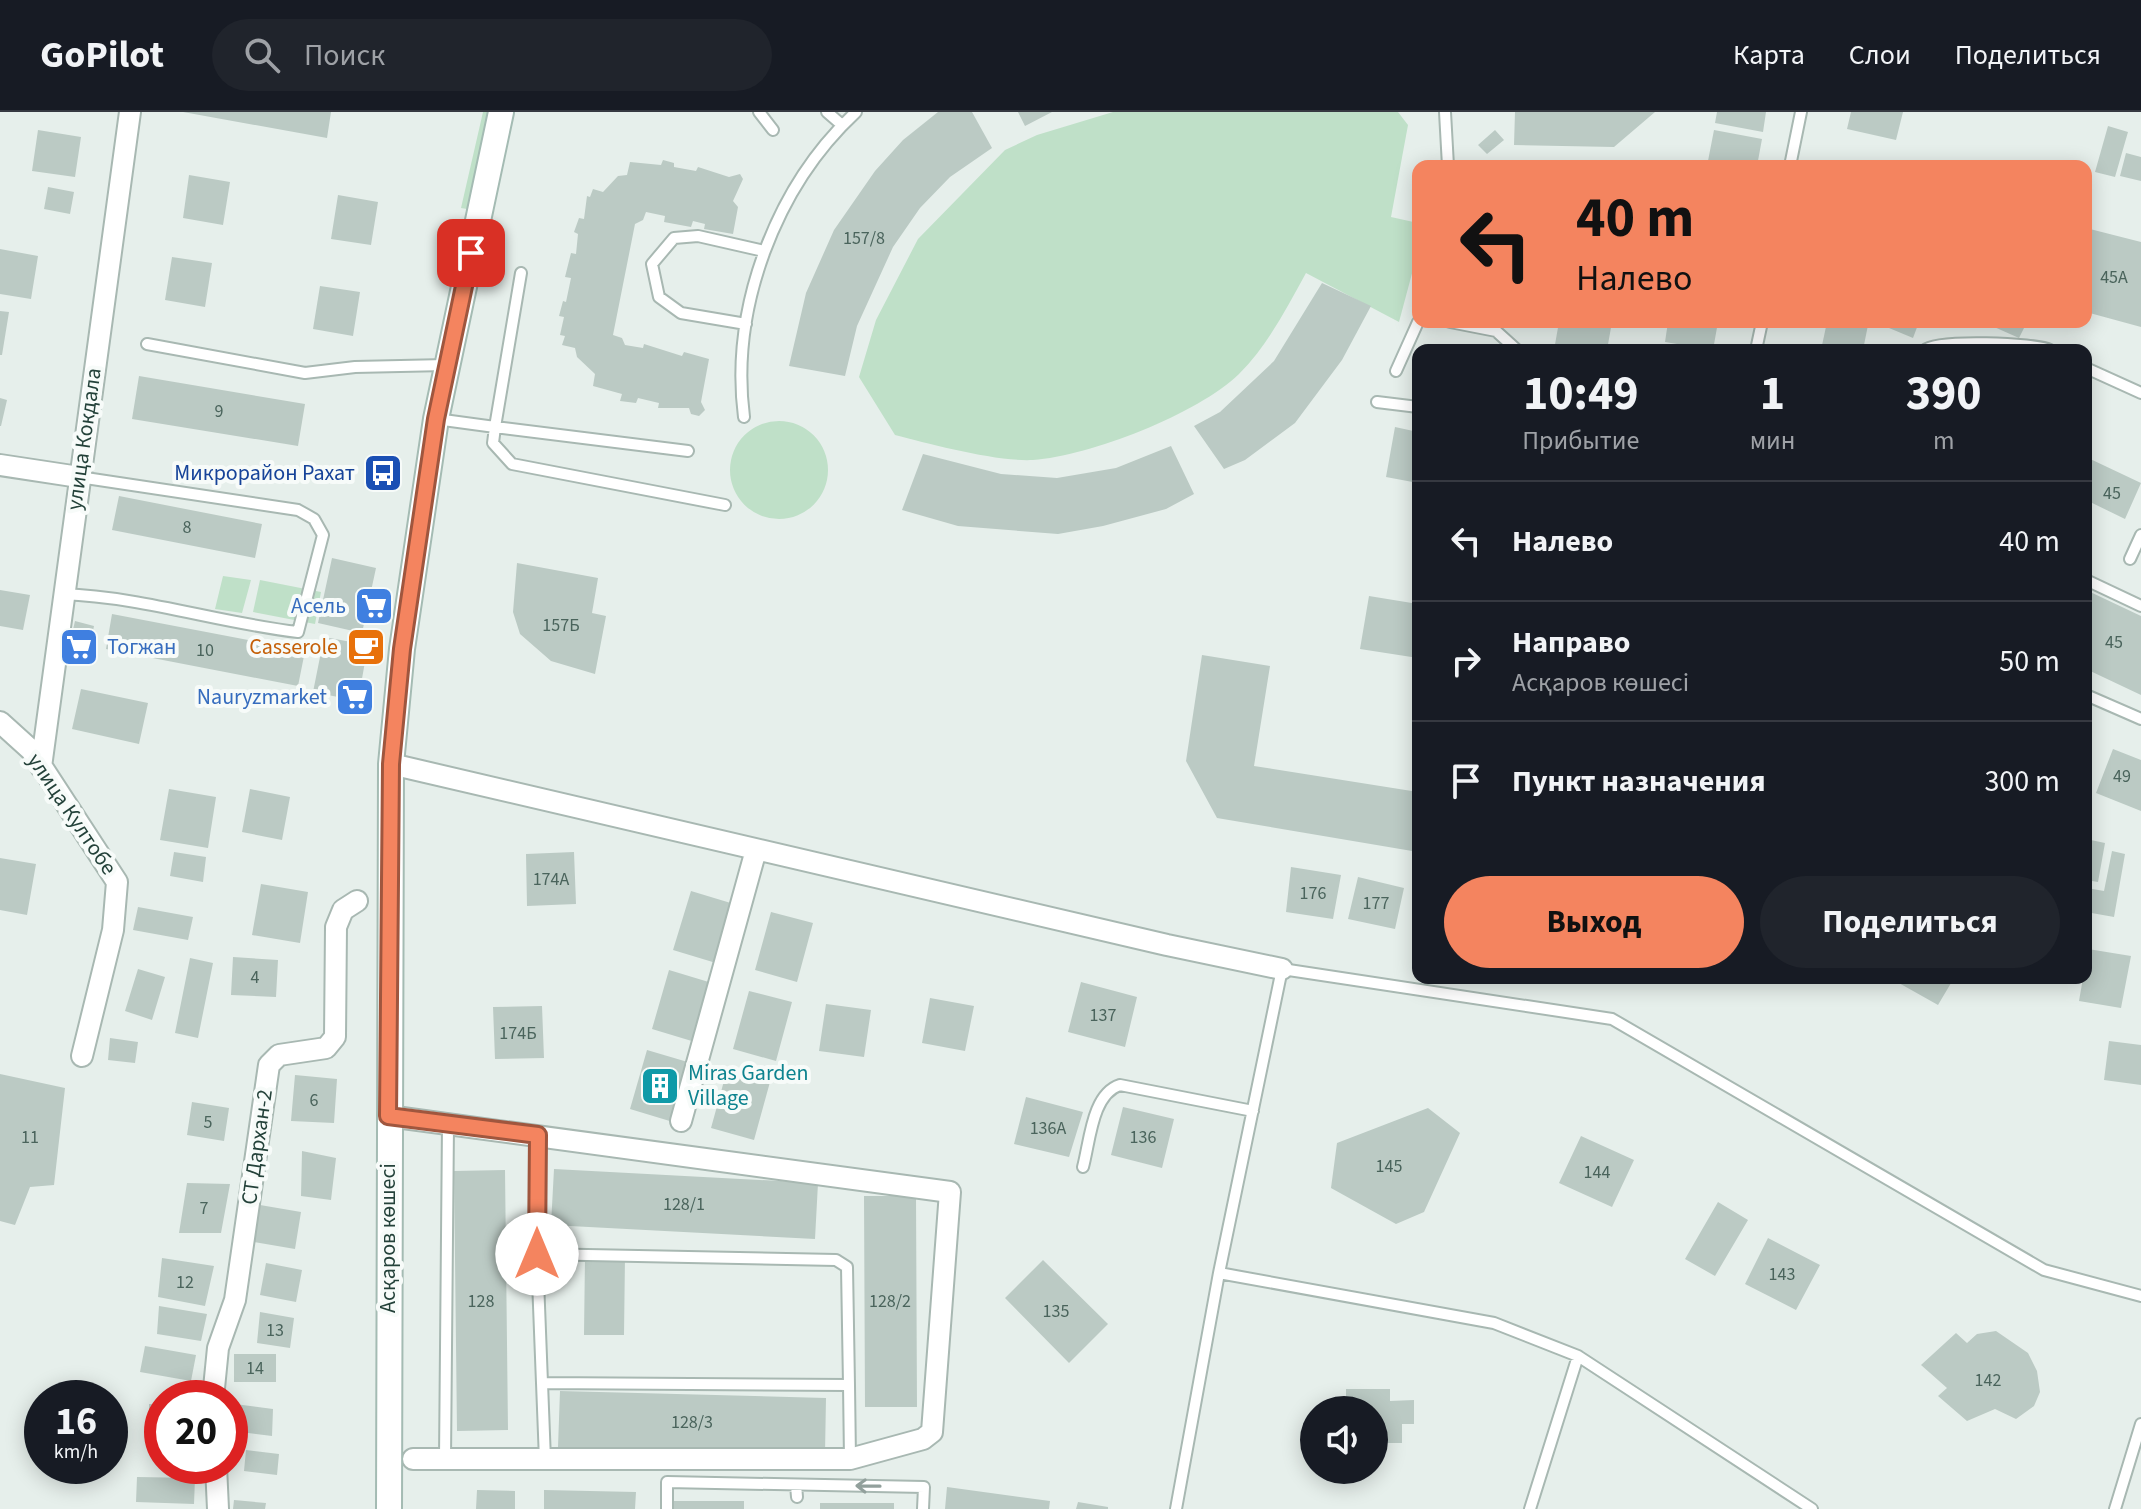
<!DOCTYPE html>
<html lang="ru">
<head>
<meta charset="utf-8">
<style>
	:root { --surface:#171b24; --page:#20242c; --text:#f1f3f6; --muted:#9ea1a6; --line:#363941; --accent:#f4845f }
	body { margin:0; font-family:"Source Sans 3",sans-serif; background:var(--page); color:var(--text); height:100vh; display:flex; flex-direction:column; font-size:30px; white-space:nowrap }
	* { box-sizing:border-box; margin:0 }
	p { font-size:26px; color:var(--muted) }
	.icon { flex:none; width:44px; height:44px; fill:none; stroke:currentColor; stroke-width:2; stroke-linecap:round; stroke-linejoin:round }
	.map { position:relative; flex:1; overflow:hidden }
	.drawer { position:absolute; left:1412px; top:232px; width:680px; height:640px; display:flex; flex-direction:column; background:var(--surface); border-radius:16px; box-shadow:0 4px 20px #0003 }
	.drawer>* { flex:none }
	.banner { position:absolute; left:1412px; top:48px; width:680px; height:168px; border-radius:16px; box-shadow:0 4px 20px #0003; background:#f4845f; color:#111; overflow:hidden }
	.buttons { position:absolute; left:1300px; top:1284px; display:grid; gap:16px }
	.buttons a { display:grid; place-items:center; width:88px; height:88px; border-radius:50%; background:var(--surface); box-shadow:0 4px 20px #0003; font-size:40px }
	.speed { position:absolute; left:24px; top:1268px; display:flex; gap:16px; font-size:40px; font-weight:700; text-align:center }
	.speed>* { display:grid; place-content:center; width:104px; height:104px; border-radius:50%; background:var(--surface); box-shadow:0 4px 20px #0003; line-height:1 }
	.speed small { font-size:20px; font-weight:400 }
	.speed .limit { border:12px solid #d22; background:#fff; color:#111 }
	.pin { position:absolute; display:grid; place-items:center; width:68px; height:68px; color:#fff; margin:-34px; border-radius:16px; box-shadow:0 4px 12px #0006 }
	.me { position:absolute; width:88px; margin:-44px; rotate:0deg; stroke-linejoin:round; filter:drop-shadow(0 0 6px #0008) }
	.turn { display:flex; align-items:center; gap:28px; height:168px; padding:0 32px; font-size:36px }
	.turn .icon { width:104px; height:104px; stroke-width:2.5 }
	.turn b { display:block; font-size:56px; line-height:68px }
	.eta { display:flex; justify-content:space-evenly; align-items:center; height:136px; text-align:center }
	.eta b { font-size:48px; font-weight:700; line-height:56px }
	.action { display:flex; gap:16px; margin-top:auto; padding:16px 32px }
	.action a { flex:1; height:92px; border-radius:48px; background:var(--accent); color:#111; font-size:32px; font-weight:700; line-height:92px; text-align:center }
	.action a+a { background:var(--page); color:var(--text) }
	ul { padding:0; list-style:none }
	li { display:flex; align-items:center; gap:24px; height:120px; padding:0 32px; border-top:2px solid var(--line) }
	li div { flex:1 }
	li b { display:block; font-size:30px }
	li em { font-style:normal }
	header { display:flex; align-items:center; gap:48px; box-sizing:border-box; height:112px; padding:0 40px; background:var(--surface); border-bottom:2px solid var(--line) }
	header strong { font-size:38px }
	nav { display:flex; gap:44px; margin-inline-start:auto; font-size:28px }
	.search { width:560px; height:72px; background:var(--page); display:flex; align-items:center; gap:20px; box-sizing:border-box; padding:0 28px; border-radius:44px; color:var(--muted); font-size:30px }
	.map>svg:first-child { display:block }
</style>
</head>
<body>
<header>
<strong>GoPilot</strong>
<div class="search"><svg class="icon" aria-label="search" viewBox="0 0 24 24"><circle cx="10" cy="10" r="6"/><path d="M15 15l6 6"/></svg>Поиск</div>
<nav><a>Карта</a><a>Слои</a><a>Поделиться</a></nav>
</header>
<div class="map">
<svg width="2141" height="1397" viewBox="0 0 2141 1397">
	<rect width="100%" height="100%" fill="#e6efeb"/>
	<path fill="#bfe0c8" d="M 483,0 L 489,0 L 467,97 L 461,96 Z
		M 1113,0 L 1398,0 L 1408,13 L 1391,105 L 1418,111 L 1418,139 L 1399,210 L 1306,161 C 1286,197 1268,233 1239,262 C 1198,302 1090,344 1033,348 C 997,350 930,332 895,323 L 859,265 L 876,208 L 918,127 L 1005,38 L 1037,23 Z
		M730 358a49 49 0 1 1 98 0a49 49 0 1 1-98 0Z
		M 223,464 L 251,468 L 242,501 L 215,497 Z
		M 260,468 L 321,480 L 315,512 L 253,500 Z"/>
	<path fill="#bbcac4" d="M 183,0 L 331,0 L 327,26 Z
		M 938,0 L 972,0 L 992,36 L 950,65 L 920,96 L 893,135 L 857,214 L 845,264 L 789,254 L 806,181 L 834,118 L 875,59 L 903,28 Z
		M 1018,0 L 1052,0 L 1025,14 Z
		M 1515,0 L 1655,0 L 1614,35 L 1514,33 Z
		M 1717,0 L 1766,0 L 1763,20 L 1715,11 Z
		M 1851,0 L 1903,0 L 1896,28 L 1847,17 Z
		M 2108,14 L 2128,20 L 2115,65 L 2095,60 Z
		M 38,18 L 81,25 L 75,65 L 32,59 Z
		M 1495,18 L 1504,28 L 1487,42 L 1478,33 Z
		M 1714,18 L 1762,27 L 1757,54 L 1707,54 Z
		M 2126,41 L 2141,45 L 2141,69 L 2120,64 Z
		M 663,48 L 674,51 L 674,55 L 696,59 L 698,55 L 729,65 L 740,62 L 743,67 L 733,89 L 738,95 L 733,122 L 704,117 L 705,112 L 693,109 L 691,115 L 664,110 L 665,104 L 646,100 L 643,108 L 635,112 L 613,223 L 622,226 L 625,233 L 643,236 L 644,232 L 682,244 L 684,240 L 709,247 L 701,290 L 705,298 L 699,304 L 691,302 L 689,296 L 658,296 L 659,291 L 638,286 L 636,291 L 620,289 L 622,282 L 593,274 L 595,262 L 577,245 L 575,236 L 562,233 L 565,224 L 560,223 L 564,205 L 559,204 L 563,189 L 566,190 L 571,166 L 565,165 L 571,141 L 576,142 L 578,122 L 574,120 L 579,106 L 584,107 L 587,84 L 590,85 L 593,77 L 603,80 L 618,64 L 627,63 L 630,50 L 661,53 Z
		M 189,63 L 230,70 L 223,113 L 183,106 Z
		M 48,75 L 74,80 L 70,102 L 44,97 Z
		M 338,83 L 378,90 L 371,133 L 331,127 Z
		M 2086,116 L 2141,130 L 2141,215 L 2086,200 Z
		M 0,137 L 38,144 L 31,187 L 0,182 Z
		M 172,145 L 212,151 L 205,195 L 165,188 Z
		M 1322,171 L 1371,194 L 1342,248 L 1295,311 L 1245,348 L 1224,357 L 1194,314 L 1220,300 L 1274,249 Z
		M 320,174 L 360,180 L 353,224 L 313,217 Z
		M 0,199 L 9,200 L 2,243 L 0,243 Z
		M 1559,210 L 1612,210 L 1607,238 L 1554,238 Z
		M 1668,210 L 1718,210 L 1713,238 L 1665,230 Z
		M 1827,210 L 1868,213 L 1863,238 L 1821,238 Z
		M 1892,210 L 1919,210 L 1913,226 L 1889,216 Z
		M 1994,210 L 2027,210 L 2019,226 L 1992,214 Z
		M 139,264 L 305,292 L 298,334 L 132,307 Z
		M 0,286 L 7,288 L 1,314 L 0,314 Z
		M 1395,315 L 1418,320 L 1418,371 L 1386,365 Z
		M 1171,334 L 1194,382 L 1166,397 L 1103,414 L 1058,422 L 958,414 L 902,398 L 923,342 L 1001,362 L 1057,366 L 1116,356 Z
		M 2086,345 L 2141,371 L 2125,407 L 2086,388 Z
		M 119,384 L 262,412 L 255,446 L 112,418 Z
		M 332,446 L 376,456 L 362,521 L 318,511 Z
		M 517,451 L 598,466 L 592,501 L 606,504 L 595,562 L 551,549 L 520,522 L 513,500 Z
		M 0,478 L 30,483 L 23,518 L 0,514 Z
		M 2086,478 L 2141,504 L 2141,583 L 2086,557 Z
		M 1369,484 L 1418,492 L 1418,546 L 1360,537 Z
		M 112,502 L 305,539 L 298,574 L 106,537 Z
		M 75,509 L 94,514 L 87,547 L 67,543 Z
		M 324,525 L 368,533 L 358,589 L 313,580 Z
		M 1202,543 L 1270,554 L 1254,654 L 1418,680 L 1418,740 L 1217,706 L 1186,649 Z
		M 81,577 L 148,591 L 139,632 L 72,617 Z
		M 2113,637 L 2141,648 L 2141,699 L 2096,681 Z
		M 169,677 L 216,685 L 208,736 L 160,728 Z
		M 250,677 L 290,685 L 282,728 L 242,720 Z
		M 2086,727 L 2105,731 L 2098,770 L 2086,768 Z
		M 2112,739 L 2125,742 L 2114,805 L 2086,800 L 2087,776 L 2104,779 Z
		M 174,740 L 206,745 L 203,770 L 170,764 Z
		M 574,740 L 576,792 L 527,794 L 526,742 Z
		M 0,746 L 36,752 L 27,803 L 0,798 Z
		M 1291,755 L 1341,763 L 1333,807 L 1286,800 Z
		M 1358,765 L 1404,776 L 1395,817 L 1348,807 Z
		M 261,772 L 308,780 L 300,831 L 252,823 Z
		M 691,779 L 734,792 L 716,851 L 673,838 Z
		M 138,795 L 193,805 L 188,828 L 133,818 Z
		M 771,800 L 813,811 L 797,870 L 755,858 Z
		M 2088,837 L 2131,844 L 2121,896 L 2079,889 Z
		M 233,845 L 278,848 L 276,885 L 231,883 Z
		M 190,846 L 213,851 L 198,926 L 175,921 Z
		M 138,857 L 165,865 L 152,908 L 125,899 Z
		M 669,858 L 712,871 L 695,930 L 652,917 Z
		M 1890,866 L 1954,866 L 1938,893 Z
		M 1081,870 L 1137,885 L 1125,935 L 1068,920 Z
		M 749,879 L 792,890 L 776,949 L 733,937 Z
		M 930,886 L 974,894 L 965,939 L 922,931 Z
		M 826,892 L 871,898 L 864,945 L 819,939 Z
		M 542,894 L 544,946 L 495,947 L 493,895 Z
		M 110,926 L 138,930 L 135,951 L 108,948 Z
		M 2109,929 L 2141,933 L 2141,973 L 2104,968 Z
		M 647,938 L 691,951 L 673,1010 L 630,997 Z
		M 727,958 L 770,970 L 754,1028 L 711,1016 Z
		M 0,962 L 65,976 L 54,1073 L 30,1075 L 15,1113 L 0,1109 Z
		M 295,963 L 337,967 L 334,1011 L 291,1009 Z
		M 1026,985 L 1083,1000 L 1069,1045 L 1014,1032 Z
		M 192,990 L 229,996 L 224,1029 L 187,1023 Z
		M 1123,995 L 1174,1007 L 1162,1056 L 1111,1043 Z
		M 1428,996 L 1460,1021 L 1424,1100 L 1396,1112 L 1331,1076 L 1337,1031 Z
		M 1581,1024 L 1634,1048 L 1612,1095 L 1559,1071 Z
		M 302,1039 L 336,1046 L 331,1088 L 301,1084 Z
		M 554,1057 L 818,1071 L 815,1127 L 551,1113 Z
		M 505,1058 L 508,1318 L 457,1319 L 454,1059 Z
		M 187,1071 L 230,1072 L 221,1121 L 179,1121 Z
		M 864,1084 L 916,1084 L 917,1295 L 865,1295 Z
		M 1718,1090 L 1748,1108 L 1715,1164 L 1685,1147 Z
		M 260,1093 L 301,1100 L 295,1137 L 254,1130 Z
		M 1768,1126 L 1820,1153 L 1796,1198 L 1745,1172 Z
		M 585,1144 L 625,1145 L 624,1223 L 584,1223 Z
		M 162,1146 L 214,1154 L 205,1194 L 158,1185 Z
		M 1043,1148 L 1108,1212 L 1069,1251 L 1005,1186 Z
		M 266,1151 L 302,1158 L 296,1190 L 260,1183 Z
		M 159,1194 L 207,1202 L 201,1229 L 157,1222 Z
		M 260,1200 L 294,1206 L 290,1236 L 257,1231 Z
		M 1996,1219 L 2028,1241 L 2037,1259 L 2040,1280 L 2034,1294 L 2016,1307 L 1995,1297 L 1967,1309 L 1938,1284 L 1947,1276 L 1921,1253 L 1956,1221 L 1967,1231 L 1977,1222 Z
		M 145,1234 L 196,1243 L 191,1269 L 140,1260 Z
		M 234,1242 L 276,1242 L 276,1270 L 234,1270 Z
		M 1346,1277 L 1390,1277 L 1390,1289 L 1414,1288 L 1414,1312 L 1402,1312 L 1402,1331 L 1374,1331 L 1374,1298 L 1322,1298 L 1322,1292 L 1346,1292 Z
		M 560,1279 L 826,1286 L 825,1341 L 558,1335 Z
		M 149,1292 L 162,1292 L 162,1344 L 150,1344 Z
		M 235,1292 L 273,1297 L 272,1324 L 233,1319 Z
		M 246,1338 L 279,1342 L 277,1363 L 244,1359 Z
		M 137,1365 L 195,1366 L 194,1392 L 136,1390 Z
		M 947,1375 L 1050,1389 L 1049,1397 L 945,1397 Z
		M 477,1378 L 515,1379 L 515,1397 L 476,1397 Z
		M 544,1378 L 636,1380 L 635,1397 L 544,1397 Z
		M 234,1388 L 266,1391 L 265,1397 L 233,1397 Z
		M 671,1389 L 744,1389 L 744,1397 L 671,1397 Z
		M 1078,1390 L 1108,1395 L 1108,1397 L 1076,1397 Z
		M 820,1391 L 894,1391 L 894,1397 L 820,1397 Z"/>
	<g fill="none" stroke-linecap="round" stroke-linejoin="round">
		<defs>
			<path id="lane" d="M 759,0 L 773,18
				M 827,0 L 842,13
				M 1445,0 L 1448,54
				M 1790,54 L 1801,0
				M 521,161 L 495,315 L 688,339
				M 1450,210 L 1496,219 L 1517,238
				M 746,212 L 681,201 L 659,185 L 652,152 L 674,126 L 698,124 L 764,139
				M 147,232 L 305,261 L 355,255 L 446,253
				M 1756,238 L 1762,210
				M 1925,238 C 1936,227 2036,231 2050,238
				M 2086,256 L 2141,281
				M 1396,259 L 1418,210
				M 1377,290 L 1418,295
				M 744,305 C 730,197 775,75 856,0
				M 436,307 L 495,315 L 493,331 L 512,352 L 725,393
				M 2130,447 L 2141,423
				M 2086,468 L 2141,494
				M 63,482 C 143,485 219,511 298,520 L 323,423 L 314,407 L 298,398 L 79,365
				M 2086,583 L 2141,607
				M 538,1023 L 537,1142 L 836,1148 L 847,1155 L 849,1273 L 542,1271 L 545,1348
				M 1083,1055 C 1090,1029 1092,982 1120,973 L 1253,999
				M 537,1142 L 542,1271
				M 1219,1161 L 1494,1211 L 1578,1244 L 1812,1397
				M 849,1273 L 850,1347
				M 445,1347 L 448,1013
				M 796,1373 L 797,1385
				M 667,1397 L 667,1370 L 924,1375 L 923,1397
				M 1176,1397 L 1219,1161 L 1282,857 L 1612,907 L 2044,1158 L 2141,1184
				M 1530,1397 L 1578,1244
				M 2115,1397 L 2141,1312"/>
			<path id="street" d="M 0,353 L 79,365
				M 0,610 L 31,638 L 117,770 L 113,818 L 82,944
				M 391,652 L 1167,833 L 1282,857
				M 41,655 L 130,0
				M 388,1004 L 950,1080 L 932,1320 L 923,1327 L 850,1347 L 413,1347
				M 681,1009 L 756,738
				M 213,1286 L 218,1236 L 235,1188 L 269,953 L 279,943 L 326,936 L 335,925 L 336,815 L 343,798 L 357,789
				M 216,1354 L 218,1397"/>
			<path id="secondary" d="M 389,1397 L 391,652 L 402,537 L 436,307 L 501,0"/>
		</defs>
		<use href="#lane" stroke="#a8b8b2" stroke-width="14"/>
		<use href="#street" stroke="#a8b8b2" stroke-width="24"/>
		<use href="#secondary" stroke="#a4bbb3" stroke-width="28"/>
		<use href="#lane" stroke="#fff" stroke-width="10"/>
		<use href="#street" stroke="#fff" stroke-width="20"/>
		<use href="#secondary" stroke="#fff" stroke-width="24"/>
	</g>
	<defs><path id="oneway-shaft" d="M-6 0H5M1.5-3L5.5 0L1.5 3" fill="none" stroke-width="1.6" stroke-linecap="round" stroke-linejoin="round" transform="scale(2)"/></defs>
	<use stroke="#92a09c" href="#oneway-shaft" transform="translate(868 1374) rotate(-179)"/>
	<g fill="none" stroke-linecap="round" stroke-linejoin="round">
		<defs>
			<path id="route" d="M 471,141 L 436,307 L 402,537 L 391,652 L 388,1004 L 538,1023 L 537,1142"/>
		</defs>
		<use href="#route" stroke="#9f563e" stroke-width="20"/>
		<use href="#route" stroke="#f4845f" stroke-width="14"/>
	</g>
	<defs>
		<symbol id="bus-square" viewBox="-11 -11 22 22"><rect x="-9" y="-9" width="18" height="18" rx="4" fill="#1a4fb4" stroke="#f7fbf9"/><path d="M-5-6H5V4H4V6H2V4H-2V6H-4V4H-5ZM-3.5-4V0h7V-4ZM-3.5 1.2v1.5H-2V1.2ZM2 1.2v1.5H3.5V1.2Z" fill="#fff"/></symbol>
		<symbol id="supermarket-square" viewBox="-11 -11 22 22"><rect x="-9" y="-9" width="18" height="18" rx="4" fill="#3f7fe0" stroke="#f7fbf9"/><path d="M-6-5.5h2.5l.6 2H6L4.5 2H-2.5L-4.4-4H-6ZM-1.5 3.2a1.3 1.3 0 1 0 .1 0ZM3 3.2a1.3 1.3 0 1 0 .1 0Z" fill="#fff"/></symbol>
		<symbol id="cafe-square" viewBox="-11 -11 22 22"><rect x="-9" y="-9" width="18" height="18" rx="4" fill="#e8710a" stroke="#f7fbf9"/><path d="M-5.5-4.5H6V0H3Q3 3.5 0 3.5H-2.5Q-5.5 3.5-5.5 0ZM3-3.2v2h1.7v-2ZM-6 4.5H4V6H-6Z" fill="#fff"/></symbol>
		<symbol id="building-square" viewBox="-11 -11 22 22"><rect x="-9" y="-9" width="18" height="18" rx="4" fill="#0f9aa8" stroke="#f7fbf9"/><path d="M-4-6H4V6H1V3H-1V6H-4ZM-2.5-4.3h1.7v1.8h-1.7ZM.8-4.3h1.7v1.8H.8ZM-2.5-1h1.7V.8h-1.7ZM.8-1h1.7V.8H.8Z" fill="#fff"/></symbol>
	</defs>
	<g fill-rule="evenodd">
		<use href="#bus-square" x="361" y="339" width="44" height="44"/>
		<use href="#supermarket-square" x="352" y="472" width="44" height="44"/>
		<use href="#supermarket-square" x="57" y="513" width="44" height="44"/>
		<use href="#cafe-square" x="344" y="513" width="44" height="44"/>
		<use href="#supermarket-square" x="333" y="563" width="44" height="44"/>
		<use href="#building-square" x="638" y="952" width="44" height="44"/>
	</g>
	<g text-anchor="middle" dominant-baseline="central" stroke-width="8" stroke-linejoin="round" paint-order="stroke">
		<g font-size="18" fill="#4a645c">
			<text x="864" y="126">157/8</text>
			<text x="2114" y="165">45А</text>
			<text x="219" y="299">9</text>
			<text x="2112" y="381">45</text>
			<text x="187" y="415">8</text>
			<text x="561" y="513">157Б</text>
			<text x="2114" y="530">45</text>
			<text x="205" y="538">10</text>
			<text x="2122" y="664">49</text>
			<text x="551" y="767">174А</text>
			<text x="1313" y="781">176</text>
			<text x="1376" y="791">177</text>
			<text x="255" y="865">4</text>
			<text x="1103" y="903">137</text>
			<text x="518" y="921">174Б</text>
			<text x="314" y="988">6</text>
			<text x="208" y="1010">5</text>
			<text x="1048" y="1016">136А</text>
			<text x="30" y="1025">11</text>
			<text x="1143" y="1025">136</text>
			<text x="1389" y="1054">145</text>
			<text x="1597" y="1060">144</text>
			<text x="684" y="1092">128/1</text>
			<text x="204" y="1096">7</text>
			<text x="1782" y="1162">143</text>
			<text x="185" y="1170">12</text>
			<text x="481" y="1189">128</text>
			<text x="890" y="1189">128/2</text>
			<text x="1056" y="1199">135</text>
			<text x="275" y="1218">13</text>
			<text x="255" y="1256">14</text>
			<text x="1988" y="1268">142</text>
			<text x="692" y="1310">128/3</text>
		</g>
		<g font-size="22" fill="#24423a" stroke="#f7fbf9">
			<text transform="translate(84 327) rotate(-82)">улица Кокдала</text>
			<text transform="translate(72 702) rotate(56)">улица Култобе</text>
			<text transform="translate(257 1035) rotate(-82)">СТ Дархан-2</text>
			<text transform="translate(388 1126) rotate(-90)">Асқаров көшесі</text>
		</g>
		<g font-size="22" fill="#164399" stroke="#f7fbf9" text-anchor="end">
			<text x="355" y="361">Микрорайон Рахат</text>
		</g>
		<g font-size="22" fill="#366cbe" stroke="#f7fbf9" text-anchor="end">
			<text x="346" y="494">Асель</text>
			<text x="107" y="535" text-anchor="start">Тогжан</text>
			<text x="327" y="585">Nauryzmarket</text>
		</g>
		<g font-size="22" fill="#c56008" stroke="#f7fbf9" text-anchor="end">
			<text x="338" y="535">Casserole</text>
		</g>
		<g font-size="22" fill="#0d838f" stroke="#f7fbf9" text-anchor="start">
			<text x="688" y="961">Miras Garden<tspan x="688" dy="25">Village</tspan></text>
		</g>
	</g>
</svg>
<div class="buttons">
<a><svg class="icon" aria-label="sound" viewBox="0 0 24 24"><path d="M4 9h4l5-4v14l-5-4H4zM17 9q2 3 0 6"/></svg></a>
</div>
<div class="speed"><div>16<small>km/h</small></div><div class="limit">20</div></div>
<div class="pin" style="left:471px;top:141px;background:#d93025"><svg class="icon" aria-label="arrive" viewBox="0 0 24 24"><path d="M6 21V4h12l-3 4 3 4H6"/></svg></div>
<svg class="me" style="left:537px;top:1142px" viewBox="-20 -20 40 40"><circle r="19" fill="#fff"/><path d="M0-13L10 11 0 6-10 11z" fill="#f4845f"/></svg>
<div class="banner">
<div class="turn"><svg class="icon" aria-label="left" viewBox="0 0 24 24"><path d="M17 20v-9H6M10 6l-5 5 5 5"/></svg><div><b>40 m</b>Налево</div></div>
</div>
<section class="drawer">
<div class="eta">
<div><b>10:49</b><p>Прибытие</p></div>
<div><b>1</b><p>мин</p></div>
<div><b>390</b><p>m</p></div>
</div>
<ul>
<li><svg class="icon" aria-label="left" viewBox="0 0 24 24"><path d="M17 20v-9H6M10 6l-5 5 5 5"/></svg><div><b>Налево</b></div><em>40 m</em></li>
<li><svg class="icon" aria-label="right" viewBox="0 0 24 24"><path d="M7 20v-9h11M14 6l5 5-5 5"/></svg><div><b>Направо</b><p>Асқаров көшесі</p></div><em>50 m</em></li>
<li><svg class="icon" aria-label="arrive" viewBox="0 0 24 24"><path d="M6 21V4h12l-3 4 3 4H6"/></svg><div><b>Пункт назначения</b></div><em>300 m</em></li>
</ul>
<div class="action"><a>Выход</a><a>Поделиться</a></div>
</section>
</div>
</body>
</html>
